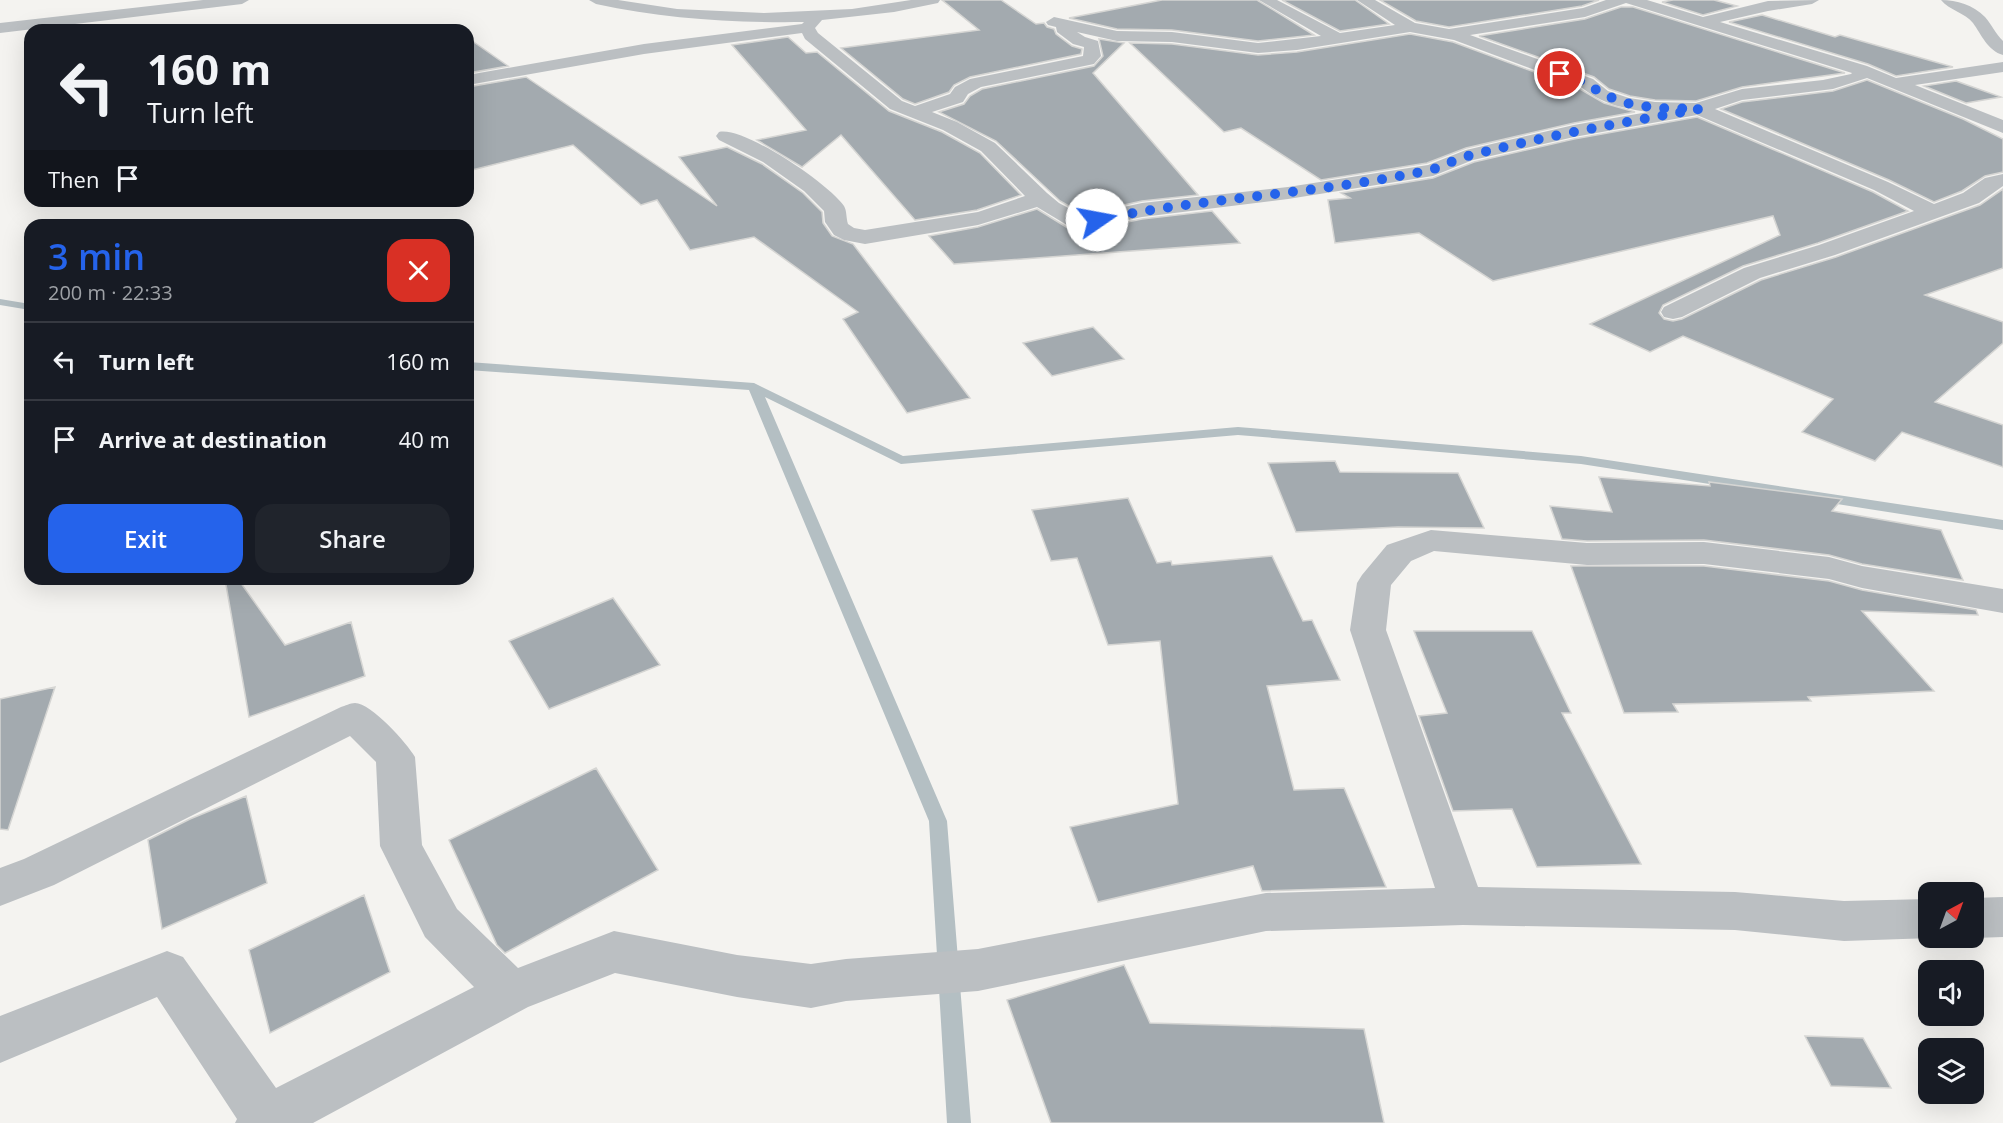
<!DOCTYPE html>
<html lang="en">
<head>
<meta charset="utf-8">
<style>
	:root { --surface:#171b24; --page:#20242c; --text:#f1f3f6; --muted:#9ea1a6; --line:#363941; --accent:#2563eb }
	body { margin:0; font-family:"Open Sans",sans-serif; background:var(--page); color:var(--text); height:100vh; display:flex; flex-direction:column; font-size:22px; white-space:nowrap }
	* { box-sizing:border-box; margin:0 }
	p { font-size:20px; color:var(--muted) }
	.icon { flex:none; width:33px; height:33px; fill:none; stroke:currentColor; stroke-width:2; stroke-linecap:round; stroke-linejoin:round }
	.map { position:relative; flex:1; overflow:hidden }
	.drawer { position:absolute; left:24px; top:219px; width:450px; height:366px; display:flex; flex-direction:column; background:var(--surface); border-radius:18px; box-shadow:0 6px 24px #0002 }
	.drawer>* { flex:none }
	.hud { position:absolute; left:24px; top:24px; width:450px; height:183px; border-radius:18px; box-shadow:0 6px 24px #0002; background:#171b24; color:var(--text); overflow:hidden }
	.needle { width:39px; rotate:41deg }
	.controls { position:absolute; left:1918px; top:882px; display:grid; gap:12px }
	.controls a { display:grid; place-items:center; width:66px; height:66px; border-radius:12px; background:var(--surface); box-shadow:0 6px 24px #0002; font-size:30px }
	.pin { position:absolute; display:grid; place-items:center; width:51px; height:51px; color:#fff; margin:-26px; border:3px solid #fff; border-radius:50%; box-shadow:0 2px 6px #0007 }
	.me { position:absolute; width:66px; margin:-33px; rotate:78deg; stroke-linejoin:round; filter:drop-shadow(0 0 4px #0008) }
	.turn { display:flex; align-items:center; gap:21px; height:126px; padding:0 24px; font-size:27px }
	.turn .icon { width:78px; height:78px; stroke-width:2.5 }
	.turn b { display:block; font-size:42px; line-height:51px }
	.then { display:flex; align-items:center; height:57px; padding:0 24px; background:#0003; gap:12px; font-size:22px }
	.round { display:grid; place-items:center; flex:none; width:63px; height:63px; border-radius:18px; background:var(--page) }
	.headline { display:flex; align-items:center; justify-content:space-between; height:102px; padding:0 24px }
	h1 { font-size:36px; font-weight:600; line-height:45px; color:var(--accent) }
	.primary-button { display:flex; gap:12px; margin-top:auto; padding:12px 24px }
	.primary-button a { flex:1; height:69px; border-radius:18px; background:var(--accent); color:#fff; font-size:24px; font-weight:600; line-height:69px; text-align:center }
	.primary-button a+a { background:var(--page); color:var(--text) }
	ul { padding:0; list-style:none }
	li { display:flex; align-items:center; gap:18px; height:78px; padding:0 24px; border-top:2px solid var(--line) }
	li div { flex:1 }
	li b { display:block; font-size:22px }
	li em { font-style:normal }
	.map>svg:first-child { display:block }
</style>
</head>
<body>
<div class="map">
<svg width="2003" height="1123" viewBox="0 0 2003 1123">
	<rect width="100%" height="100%" fill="#f4f3f0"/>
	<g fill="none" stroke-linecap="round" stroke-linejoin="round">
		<path fill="#b4bfc3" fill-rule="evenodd" d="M 0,299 L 30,304 L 30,310 L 0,305 Z
			M 468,362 L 754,383 L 903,456 L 1238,427 L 1581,456 L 2003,520 L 2003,530 L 1581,464 L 1238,435 L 901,464 L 765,397 L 947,821 L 971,1123 L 947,1123 L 929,821 L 749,390 L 468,370 Z"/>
	</g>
	<path fill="#a3aaaf" stroke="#d5d5d3" stroke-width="1.5" d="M 942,0 L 1001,0 L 1036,24 L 1044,23 L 1047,27 L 1054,29 L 1056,34 L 1072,46 L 1082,49 L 1081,54 L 970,77 L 954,85 L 949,92 L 915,104 L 903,99 L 841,48 L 979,30 Z
		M 1162,0 L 1257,0 L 1314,35 L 1258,41 L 1172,30 L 1117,29 L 1069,18 Z
		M 1282,0 L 1355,0 L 1389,24 L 1340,31 Z
		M 1380,0 L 1599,0 L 1582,6 L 1449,27 L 1416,21 Z
		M 1673,0 L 1714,0 L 1737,6 L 1703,15 L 1662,2 Z
		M 1621,7 L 1633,7 L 1845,73 L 1742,87 L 1696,101 L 1655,100 L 1630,96 L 1609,89 L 1594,77 L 1479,36 L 1585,19 Z
		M 1762,15 L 1835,37 L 1840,35 L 1953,67 L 1896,76 L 1868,64 L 1729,22 Z
		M 1410,34 L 1453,42 L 1580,89 L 1604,103 L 1635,112 L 1574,123 L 1466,148 L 1427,163 L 1321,180 L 1241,128 L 1224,132 L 1130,43 L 1172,44 L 1258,55 L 1297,52 Z
		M 788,37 L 806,53 L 817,52 L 889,111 L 942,132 L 980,153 L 1021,195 L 977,210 L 915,220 L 841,135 L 802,167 L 757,140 L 806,130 L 732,45 Z
		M 468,38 L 508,66 L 468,73 Z
		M 1099,39 L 1124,43 L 1093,73 L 1198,195 L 1142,201 L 1083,214 L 1060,201 L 996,141 L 939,112 L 964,104 L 970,96 L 982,89 L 1094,66 L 1103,56 Z
		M 526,77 L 717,206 L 679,157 L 727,147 L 762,164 L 803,193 L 822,212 L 823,223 L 832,236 L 853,244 L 970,398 L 907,413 L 843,319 L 858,312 L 754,237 L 690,250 L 657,200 L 641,205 L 573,145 L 468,171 L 468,87 Z
		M 1867,80 L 1963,119 L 2003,139 L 2003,172 L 1985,176 L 1962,191 L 1934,202 L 1889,180 L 1721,109 L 1742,102 L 1833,91 Z
		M 1956,81 L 2001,97 L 1966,103 L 1924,86 Z
		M 1697,117 L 1873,192 L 1908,211 L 1818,243 L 1743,266 L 1663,305 L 1659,313 L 1664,319 L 1673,321 L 1682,319 L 1761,280 L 1836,257 L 1980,205 L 2003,189 L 2003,268 L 1925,295 L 2003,322 L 2003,343 L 1935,402 L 2003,425 L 2003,467 L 1902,432 L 1875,461 L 1802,432 L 1833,399 L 1683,336 L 1650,352 L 1590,324 L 1780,235 L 1773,216 L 1493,281 L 1419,233 L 1335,243 L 1328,200 L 1350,198 L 1341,193 L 1433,178 L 1474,162 L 1574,139 Z
		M 1037,209 L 1071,230 L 1080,232 L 1142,219 L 1212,211 L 1240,243 L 954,264 L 929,236 L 978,227 Z
		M 1093,327 L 1124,359 L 1052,376 L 1023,343 Z
		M 1335,461 L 1340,472 L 1458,473 L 1484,528 L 1398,527 L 1296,532 L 1268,463 Z
		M 1599,477 L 1710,486 L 1709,482 L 1842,499 L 1832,511 L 1941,530 L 1963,580 L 1862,564 L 1829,555 L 1704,540 L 1587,541 L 1562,539 L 1550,506 L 1612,512 Z
		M 1128,498 L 1157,563 L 1171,561 L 1172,565 L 1272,556 L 1303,621 L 1312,620 L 1340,680 L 1267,686 L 1294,790 L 1344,788 L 1386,887 L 1262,891 L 1253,866 L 1098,902 L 1070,827 L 1178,804 L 1160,641 L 1108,645 L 1077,558 L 1051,561 L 1032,510 Z
		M 1571,566 L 1704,566 L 1829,581 L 1862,590 L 1976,610 L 1978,615 L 1862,611 L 1934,691 L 1808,697 L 1811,701 L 1673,704 L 1678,712 L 1624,713 Z
		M 225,579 L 238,579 L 285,645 L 351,622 L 365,676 L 249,717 Z
		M 613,598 L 660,665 L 549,709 L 509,641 Z
		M 1414,631 L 1532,631 L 1571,713 L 1562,713 L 1641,864 L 1537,867 L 1512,809 L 1453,811 L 1419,716 L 1447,713 Z
		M 55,687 L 8,830 L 0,829 L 0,699 Z
		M 596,768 L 658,870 L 505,953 L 497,945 L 449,840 Z
		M 246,796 L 267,883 L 162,929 L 148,840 L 190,819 Z
		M 364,895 L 390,972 L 270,1033 L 249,950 Z
		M 1124,965 L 1150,1023 L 1364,1029 L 1384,1123 L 1051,1123 L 1007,1000 Z
		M 1805,1036 L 1863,1038 L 1891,1088 L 1831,1086 Z"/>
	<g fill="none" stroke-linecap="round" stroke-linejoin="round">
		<path fill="#bbbfc2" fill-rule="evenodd" d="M 203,0 L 249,0 L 242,4 L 0,33 L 0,23 Z
			M 589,0 L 618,0 L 677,9 L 764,13 L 852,9 L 911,0 L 940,0 L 938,3 L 894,12 L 822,20 L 815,28 L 818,33 L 902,101 L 915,106 L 950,94 L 955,87 L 970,79 L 1083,56 L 1084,47 L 1073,44 L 1057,32 L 1056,27 L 1048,25 L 1046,22 L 1054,17 L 1117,31 L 1172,32 L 1258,43 L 1321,36 L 1259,0 L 1277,0 L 1340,33 L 1395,25 L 1357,0 L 1375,0 L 1415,23 L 1449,29 L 1583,8 L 1606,0 L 1647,0 L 1703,17 L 1768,1 L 1819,0 L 1812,4 L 1768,11 L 1720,22 L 1867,66 L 1896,78 L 2003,62 L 2003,72 L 1915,85 L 2003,120 L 2003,133 L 1867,78 L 1833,89 L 1742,100 L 1715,109 L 1888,182 L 1934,204 L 1963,193 L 1985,178 L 2003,174 L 2003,186 L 1979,203 L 1835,255 L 1760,278 L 1682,317 L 1673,319 L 1664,317 L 1661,312 L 1664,307 L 1744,268 L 1819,245 L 1914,211 L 1874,190 L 1697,115 L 1574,137 L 1473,160 L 1433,176 L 1288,199 L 1142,217 L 1080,230 L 1072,228 L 1037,207 L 978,225 L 865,244 L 844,240 L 834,235 L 825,222 L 824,211 L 804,191 L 763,162 L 719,140 L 716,136 L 719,132 C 744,126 829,184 844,206 C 847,211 846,218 848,224 L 854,228 L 865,230 L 978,212 L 1025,196 L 981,151 L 943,130 L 890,109 L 805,39 L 802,33 L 644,54 L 468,85 L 468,75 L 644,44 L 802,24 L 804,22 C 734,23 665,19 596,4 ZM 1626,3 L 1852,73 L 1851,74 L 1823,80 L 1742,89 L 1696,103 L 1655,102 L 1629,98 L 1608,91 L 1593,79 L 1470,35 L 1585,17 ZM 1077,32 L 1117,41 L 1172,42 L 1258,53 L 1297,50 L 1410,32 L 1454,40 L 1581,87 C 1602,104 1622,108 1648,112 L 1574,125 L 1466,150 L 1428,165 L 1288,187 L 1142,203 L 1083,216 L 1059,203 L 1047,193 L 995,143 L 957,122 L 932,112 L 963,102 L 968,94 L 981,87 L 1094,64 L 1101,56 L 1098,41 L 1085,37 Z
			M 1941,0 C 1957,0 1973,5 1985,17 C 1992,25 1995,33 2003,41 L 2003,55 C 1988,51 1981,34 1973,23 C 1965,13 1949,10 1941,0 Z
			M 1431,530 L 1587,543 L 1704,542 L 1829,557 L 1862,566 L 2003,589 L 2003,613 L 1862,588 L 1829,579 L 1704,564 L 1587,565 L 1434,551 L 1411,561 L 1391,585 L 1386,630 L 1478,887 L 1735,892 L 1844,901 L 1929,899 L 1929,938 L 1932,938 L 1844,941 L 1735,930 L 1463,925 L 1266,931 L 978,991 L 846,1001 L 811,1008 L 737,997 L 615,973 L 528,1007 L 313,1123 L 235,1123 L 237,1119 L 157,997 L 0,1063 L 0,1016 L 167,951 L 183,957 L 276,1088 L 474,987 L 425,937 L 386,858 L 380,846 L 376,762 L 350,736 L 54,885 L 0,906 L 0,868 L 24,859 L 341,707 C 345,706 350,703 355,703 C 371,703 407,743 415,757 L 422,845 L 457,909 L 518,968 L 614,931 L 737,955 L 811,964 L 846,959 L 978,949 L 1266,893 L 1435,888 L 1350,630 L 1357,583 L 1362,575 L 1387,545 Z
			M 2003,897 L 2003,937 L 1974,938 L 1974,898 Z"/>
	</g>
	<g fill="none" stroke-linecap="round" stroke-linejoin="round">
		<path stroke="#2563eb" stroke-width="10" stroke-dasharray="0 18" d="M 1097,220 C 1207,197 1320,194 1430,170 C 1443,167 1455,159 1468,156 C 1544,136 1622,123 1699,109 L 1655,108 L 1626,103 L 1602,94 L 1587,83 L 1560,74"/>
	</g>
</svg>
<div class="controls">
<a><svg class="needle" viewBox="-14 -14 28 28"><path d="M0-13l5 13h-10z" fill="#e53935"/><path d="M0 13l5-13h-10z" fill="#9ea1a6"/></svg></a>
<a><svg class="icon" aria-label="sound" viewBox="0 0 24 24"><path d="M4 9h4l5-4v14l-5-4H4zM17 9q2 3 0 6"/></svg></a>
<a><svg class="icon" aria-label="layers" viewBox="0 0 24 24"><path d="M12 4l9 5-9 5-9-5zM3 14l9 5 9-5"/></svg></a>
</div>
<div class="pin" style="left:1560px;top:74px;background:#d93025"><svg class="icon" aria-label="arrive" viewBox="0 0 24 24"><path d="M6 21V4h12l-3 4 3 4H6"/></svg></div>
<svg class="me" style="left:1097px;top:220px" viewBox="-20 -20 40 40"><circle r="19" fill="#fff"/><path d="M0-13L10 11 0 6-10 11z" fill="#2563eb"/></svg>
<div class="hud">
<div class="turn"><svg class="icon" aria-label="left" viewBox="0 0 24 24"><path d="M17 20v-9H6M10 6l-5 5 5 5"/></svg><div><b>160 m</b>Turn left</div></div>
<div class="then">Then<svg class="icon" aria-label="arrive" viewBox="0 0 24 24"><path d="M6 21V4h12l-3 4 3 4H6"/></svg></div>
</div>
<section class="drawer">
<div class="headline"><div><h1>3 min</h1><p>200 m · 22:33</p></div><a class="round" style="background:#d93025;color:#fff"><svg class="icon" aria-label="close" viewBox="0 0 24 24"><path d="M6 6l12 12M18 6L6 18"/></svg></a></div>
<ul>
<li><svg class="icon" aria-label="left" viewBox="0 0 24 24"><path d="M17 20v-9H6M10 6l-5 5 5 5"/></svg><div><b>Turn left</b></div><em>160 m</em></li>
<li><svg class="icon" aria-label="arrive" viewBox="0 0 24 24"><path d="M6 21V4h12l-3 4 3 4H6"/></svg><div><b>Arrive at destination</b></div><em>40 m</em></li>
</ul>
<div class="primary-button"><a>Exit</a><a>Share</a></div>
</section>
</div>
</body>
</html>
